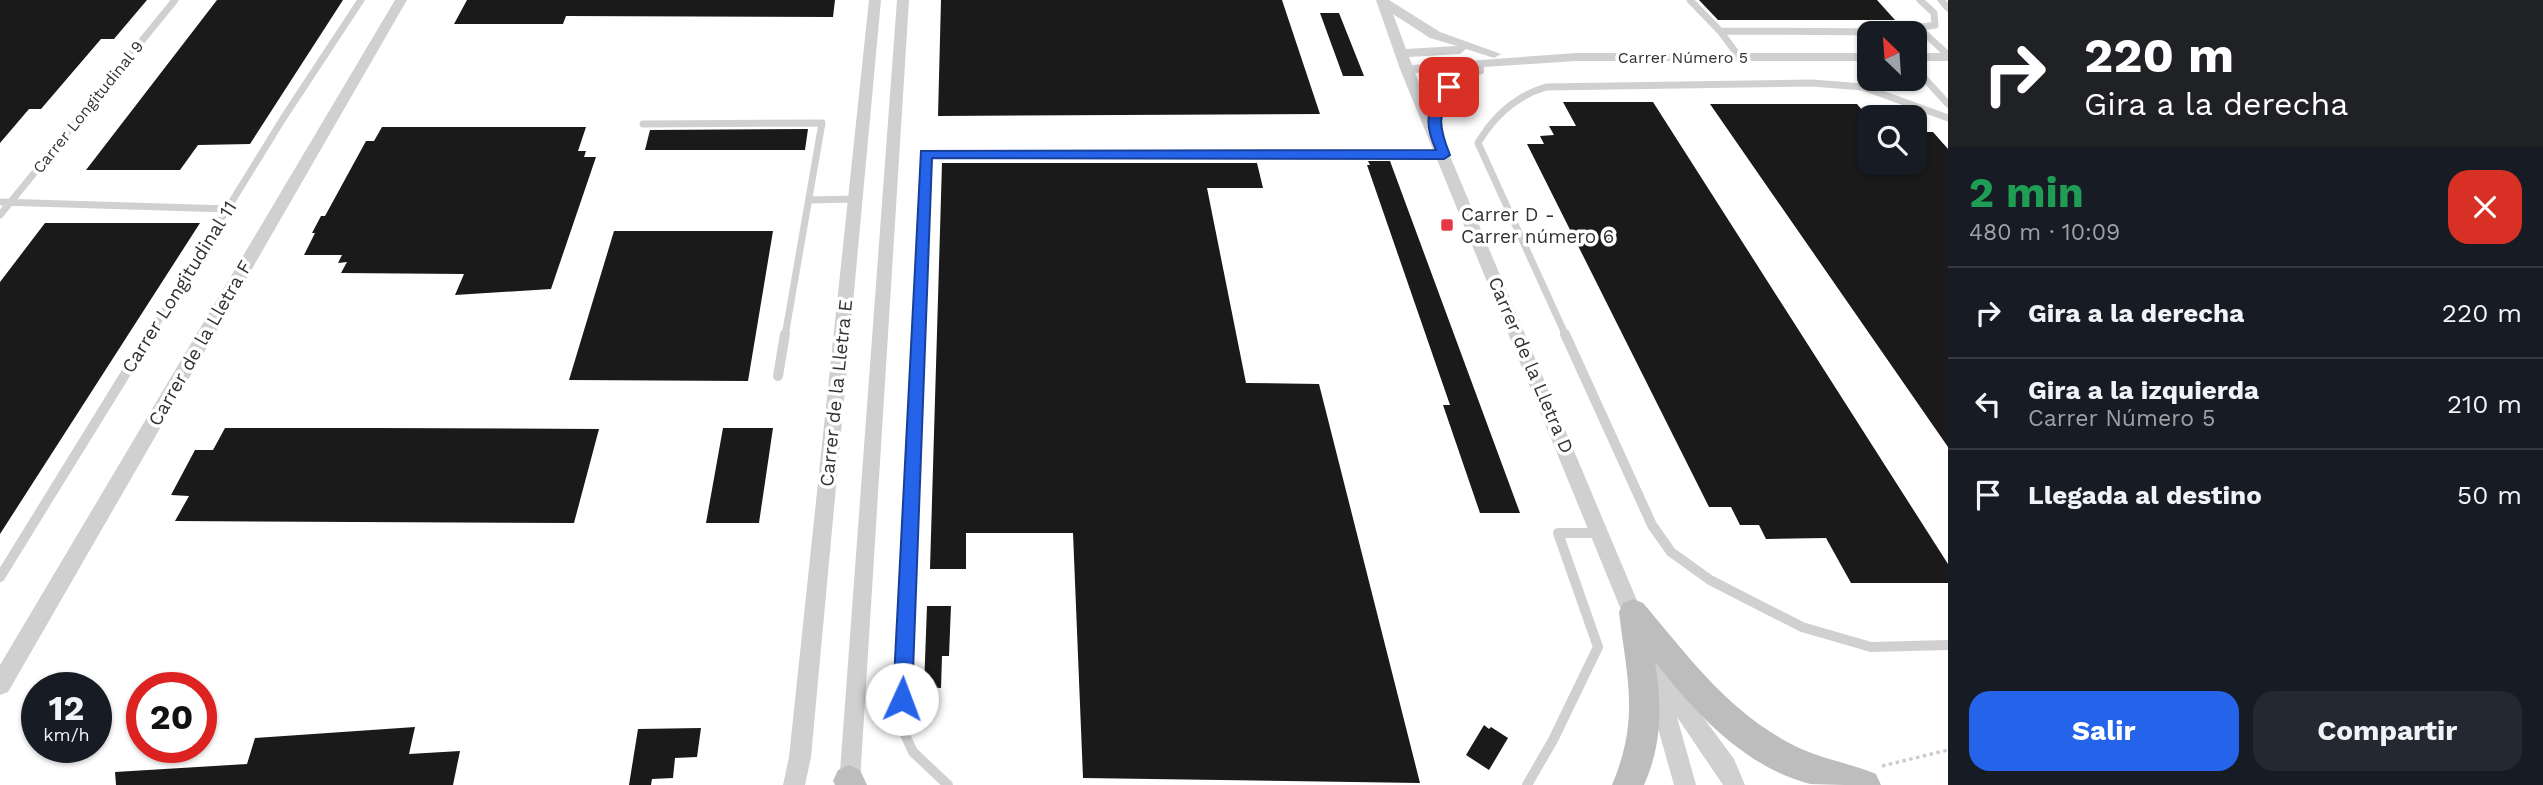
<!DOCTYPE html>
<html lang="es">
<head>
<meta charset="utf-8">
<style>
	:root { --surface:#171b24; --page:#242831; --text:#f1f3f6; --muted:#9ea1a6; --line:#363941; --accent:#2563eb }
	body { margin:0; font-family:"Work Sans",sans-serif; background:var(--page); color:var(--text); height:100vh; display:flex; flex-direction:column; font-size:26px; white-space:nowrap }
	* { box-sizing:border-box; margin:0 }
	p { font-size:23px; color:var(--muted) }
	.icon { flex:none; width:38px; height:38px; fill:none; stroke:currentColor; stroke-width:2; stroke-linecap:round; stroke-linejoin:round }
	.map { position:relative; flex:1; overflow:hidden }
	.side { display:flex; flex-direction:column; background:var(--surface); width:595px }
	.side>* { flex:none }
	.banner { background:#202124; color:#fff; overflow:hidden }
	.needle { width:46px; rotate:335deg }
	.fabs { position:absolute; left:1857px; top:21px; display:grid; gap:14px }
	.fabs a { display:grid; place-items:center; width:70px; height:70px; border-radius:14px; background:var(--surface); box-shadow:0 2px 5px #0004; font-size:35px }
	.speed { position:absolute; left:21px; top:672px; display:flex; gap:14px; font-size:35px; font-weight:700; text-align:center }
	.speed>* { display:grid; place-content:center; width:91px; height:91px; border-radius:50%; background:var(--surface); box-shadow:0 2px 5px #0004; line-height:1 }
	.speed small { font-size:18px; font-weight:400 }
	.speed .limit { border:10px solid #d22; background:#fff; color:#111 }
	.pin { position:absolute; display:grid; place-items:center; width:60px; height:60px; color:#fff; margin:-30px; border-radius:14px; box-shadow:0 4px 10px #0006 }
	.me { position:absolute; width:77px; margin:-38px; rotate:2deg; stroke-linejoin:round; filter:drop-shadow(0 0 5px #0008) }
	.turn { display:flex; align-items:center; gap:24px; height:147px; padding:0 21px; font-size:32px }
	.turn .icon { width:91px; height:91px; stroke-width:2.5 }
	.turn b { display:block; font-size:49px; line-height:60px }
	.round { display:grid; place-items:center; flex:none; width:74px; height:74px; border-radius:21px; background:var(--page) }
	.headline { display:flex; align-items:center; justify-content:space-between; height:119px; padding:0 21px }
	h1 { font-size:42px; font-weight:700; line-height:52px; color:#1e9e55 }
	.action { display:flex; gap:14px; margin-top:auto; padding:14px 21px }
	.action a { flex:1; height:80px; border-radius:21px; background:var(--accent); color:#fff; font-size:28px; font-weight:700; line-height:80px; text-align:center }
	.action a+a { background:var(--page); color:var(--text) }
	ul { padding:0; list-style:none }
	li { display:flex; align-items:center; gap:21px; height:91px; padding:0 21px; border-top:2px solid var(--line) }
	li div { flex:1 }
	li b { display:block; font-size:26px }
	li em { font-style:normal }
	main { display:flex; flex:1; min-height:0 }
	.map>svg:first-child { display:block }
</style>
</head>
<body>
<main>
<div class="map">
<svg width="1948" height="785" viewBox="0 0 1948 785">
	<rect width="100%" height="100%" fill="#fff"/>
	<path fill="#1a1a1a" d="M 0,0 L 147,0 L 114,39 L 101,39 L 41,109 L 29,109 L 0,143 Z
		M 217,0 L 343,0 L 250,144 L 198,145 L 180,170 L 86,170 Z
		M 467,0 L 835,0 L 833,17 L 566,16 L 563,24 L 454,24 Z
		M 941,0 L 1282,0 L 1320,114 L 938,116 Z
		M 1699,0 L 1877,0 L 1895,20 L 1718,20 Z
		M 1320,13 L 1339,13 L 1364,76 L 1343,76 Z
		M 1563,102 L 1653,102 L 1948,564 L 1948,583 L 1851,583 L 1826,538 L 1766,539 L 1759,525 L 1740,525 L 1731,507 L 1709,507 L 1527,144 L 1544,144 L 1540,136 L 1554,135 L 1549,126 L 1576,126 Z
		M 1710,104 L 1857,104 L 1869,118 L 1869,163 L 1914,163 L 1914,132 L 1933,132 L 1948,149 L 1948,447 Z
		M 382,127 L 586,127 L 578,151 L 586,151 L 584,157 L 596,157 L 551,289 L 455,295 L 464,274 L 341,273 L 347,262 L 338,263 L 342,255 L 304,255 L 315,233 L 312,233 L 321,216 L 325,216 L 366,141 L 374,141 Z
		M 808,129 L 805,150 L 645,150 L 650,130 Z
		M 1368,161 L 1390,161 L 1520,513 L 1480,513 L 1443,405 L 1450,405 L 1367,165 L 1370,165 Z
		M 942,163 L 1257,163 L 1263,188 L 1207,188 L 1246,383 L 1319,384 L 1420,783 L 1083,778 L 1073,533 L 966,533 L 966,569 L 930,569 Z
		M 45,223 L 200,223 L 0,534 L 0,282 Z
		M 614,231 L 773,231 L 748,381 L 569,380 Z
		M 225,428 L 376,428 L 599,429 L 574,523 L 175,521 L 189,496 L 171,495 L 195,450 L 213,450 Z
		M 723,428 L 773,428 L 759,523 L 706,523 Z
		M 927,606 L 951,606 L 949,656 L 942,656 L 941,688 L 924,687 Z
		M 1484,725 L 1489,729 L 1491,727 L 1508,738 L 1489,770 L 1466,755 Z
		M 415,727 L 409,754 L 460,751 L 453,785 L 116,785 L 115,772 L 247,764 L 255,738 Z
		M 701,728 L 697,757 L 675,758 L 673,778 L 652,779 L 651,785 L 629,785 L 638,729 Z"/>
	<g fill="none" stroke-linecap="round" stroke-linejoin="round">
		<path stroke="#cdcdcd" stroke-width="3.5" stroke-dasharray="3.5 3.5" stroke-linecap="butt" d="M 1882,766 L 1948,750"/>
		<path stroke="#d0d0d0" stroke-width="7" d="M 1690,0 L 1720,31
			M 1941,0 L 1948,8
			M 1920,29 L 1948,55
			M 1740,58 L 1720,31 L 1891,32 L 1935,25 L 1934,13 L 1920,0
			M 1914,67 L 1948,104
			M 643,124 L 822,123 L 785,336
			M 809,200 L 855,199
			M 0,202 L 228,209
			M 0,215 L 175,0
			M 149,336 L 284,117 L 361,0
			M 917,336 L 925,154 L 1444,155
			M 1566,336 L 1478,143 C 1494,116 1516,96 1546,87 L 1812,83 L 1863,87 L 1948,118"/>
		<path stroke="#d0d0d0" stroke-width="10" d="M 917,334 L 901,726 L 913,752 L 948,785
			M 1565,334 L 1652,525 L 1671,552 L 1710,580 L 1802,627 L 1871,647 L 1948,645
			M 778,376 L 785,334
			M 0,577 L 150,334
			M 1527,785 L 1553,740 L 1598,647 L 1558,533 L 1601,533"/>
		<path fill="#d0d0d0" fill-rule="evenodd" d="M 395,0 L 407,0 L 8,692 L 0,695 L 0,665 Z
			M 869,0 L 881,0 L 811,757 L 805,785 L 783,785 L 789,757 Z
			M 897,0 L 909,0 L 860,781 L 859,785 L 839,785 Z
			M 1376,0 L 1389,0 L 1440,32 L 1501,54 L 1494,58 L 1466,49 L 1460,54 L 1409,57 L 1412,65 L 1576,53 L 1869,53 L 1869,61 L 1576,61 L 1484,67 L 1484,73 C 1452,87 1449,99 1439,130 L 1646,622 L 1643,629 L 1636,631 L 1629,629 L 1626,622 L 1400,69 ZM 1393,14 L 1430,38 L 1457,46 L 1406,49 ZM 1471,69 L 1447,83 L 1431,110 L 1415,73 Z
			M 1914,53 L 1948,53 L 1948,61 L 1914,61 Z
			M 1651,655 L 1667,659 L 1686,694 L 1734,759 L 1745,785 L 1723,785 L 1677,717 L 1696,785 L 1674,785 L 1640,665 L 1644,658 Z"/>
		<path fill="#bdbdbd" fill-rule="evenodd" d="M 1633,599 L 1643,603 C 1689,657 1729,713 1795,746 C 1821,759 1850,763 1876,774 L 1881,785 C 1859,785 1831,785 1810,784 C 1745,767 1695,713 1655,662 C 1662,705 1662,745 1644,785 L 1612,785 C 1640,718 1627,680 1619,612 L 1623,603 Z
			M 849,765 L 860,770 L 867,785 L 835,785 L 833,781 L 838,770 Z"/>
	</g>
	<path fill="#2563eb" stroke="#184099" stroke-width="2" d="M 1449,83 L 1455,87 C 1437,115 1438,125 1450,155 L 1444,159 L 932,158 L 912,699 L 909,706 L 902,708 L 895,706 L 893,699 L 921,151 L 1436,150 C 1423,121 1427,110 1445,84 Z"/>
	<rect fill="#e63946" stroke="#fff" stroke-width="2.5" x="1440" y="218" width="14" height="14" rx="3.5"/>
	<g text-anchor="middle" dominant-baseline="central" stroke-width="7" stroke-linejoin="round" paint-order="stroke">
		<g font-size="16" fill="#333" stroke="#fff">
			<text x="1683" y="57">Carrer Número 5</text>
			<text transform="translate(88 107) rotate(-51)">Carrer Longitudinal 9</text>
		</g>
		<g font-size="19" fill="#333" stroke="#fff" text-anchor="start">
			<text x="1461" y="214">Carrer D -<tspan x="1461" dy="22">Carrer número 6</tspan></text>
		</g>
		<g font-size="19" fill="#333" stroke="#fff">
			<text transform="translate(179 287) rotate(-58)">Carrer Longitudinal 11</text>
			<text transform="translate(200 343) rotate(-60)">Carrer de la Lletra F</text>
			<text transform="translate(1531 365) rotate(67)">Carrer de la Lletra D</text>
			<text transform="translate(836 393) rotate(-84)">Carrer de la Lletra E</text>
		</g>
	</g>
</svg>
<div class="fabs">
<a><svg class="needle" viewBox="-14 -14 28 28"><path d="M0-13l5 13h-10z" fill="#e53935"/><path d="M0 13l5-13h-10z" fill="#9ea1a6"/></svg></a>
<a><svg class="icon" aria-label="search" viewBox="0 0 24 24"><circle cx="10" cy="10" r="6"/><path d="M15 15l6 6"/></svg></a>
</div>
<div class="speed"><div>12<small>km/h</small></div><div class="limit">20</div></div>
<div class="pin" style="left:1449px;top:87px;background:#d93025"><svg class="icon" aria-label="arrive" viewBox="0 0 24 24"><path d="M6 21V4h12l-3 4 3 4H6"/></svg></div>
<svg class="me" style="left:902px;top:699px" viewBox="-20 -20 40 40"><circle r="19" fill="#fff"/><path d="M0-13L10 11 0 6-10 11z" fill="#2563eb"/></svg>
</div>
<section class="side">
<div class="banner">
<div class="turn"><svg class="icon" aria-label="right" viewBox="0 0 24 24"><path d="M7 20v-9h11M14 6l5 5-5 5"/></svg><div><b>220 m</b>Gira a la derecha</div></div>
</div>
<div class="headline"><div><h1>2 min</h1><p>480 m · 10:09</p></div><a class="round" style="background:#d93025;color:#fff"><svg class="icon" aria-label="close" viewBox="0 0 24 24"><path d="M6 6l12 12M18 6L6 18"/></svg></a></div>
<ul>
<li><svg class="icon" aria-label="right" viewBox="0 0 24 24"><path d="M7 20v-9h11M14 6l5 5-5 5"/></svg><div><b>Gira a la derecha</b></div><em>220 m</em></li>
<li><svg class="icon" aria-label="left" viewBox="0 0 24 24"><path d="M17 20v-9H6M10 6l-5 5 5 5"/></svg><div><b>Gira a la izquierda</b><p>Carrer Número 5</p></div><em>210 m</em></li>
<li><svg class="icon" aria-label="arrive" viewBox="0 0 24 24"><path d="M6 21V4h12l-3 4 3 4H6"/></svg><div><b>Llegada al destino</b></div><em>50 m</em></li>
</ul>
<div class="action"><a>Salir</a><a>Compartir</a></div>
</section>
</main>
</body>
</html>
